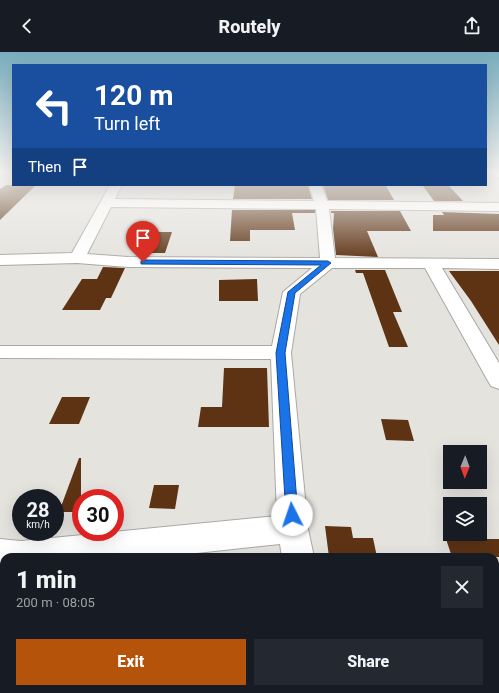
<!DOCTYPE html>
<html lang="en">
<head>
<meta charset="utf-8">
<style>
	:root { --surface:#171b24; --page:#242831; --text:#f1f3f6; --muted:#9ea1a6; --accent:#b45309 }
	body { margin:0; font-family:Roboto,sans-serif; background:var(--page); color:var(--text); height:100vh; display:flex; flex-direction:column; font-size:15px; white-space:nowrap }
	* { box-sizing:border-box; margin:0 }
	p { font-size:13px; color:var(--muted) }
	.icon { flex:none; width:22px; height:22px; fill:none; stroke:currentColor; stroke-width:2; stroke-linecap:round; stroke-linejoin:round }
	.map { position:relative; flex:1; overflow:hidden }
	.drawer { position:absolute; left:0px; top:501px; width:499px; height:140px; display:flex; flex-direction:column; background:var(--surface); border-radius:12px 12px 0 0; box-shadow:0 4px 16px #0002 }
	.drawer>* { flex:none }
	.top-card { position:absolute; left:12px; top:12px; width:475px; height:122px; border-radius:0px; box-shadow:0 4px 16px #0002; background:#1a4fa0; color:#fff; overflow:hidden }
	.needle { width:26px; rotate:181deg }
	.controls { position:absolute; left:443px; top:393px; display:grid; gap:8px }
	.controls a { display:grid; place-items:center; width:44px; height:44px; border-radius:0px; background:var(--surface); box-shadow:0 4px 16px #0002; font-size:20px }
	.speed { position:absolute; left:12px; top:437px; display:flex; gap:8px; font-size:20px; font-weight:700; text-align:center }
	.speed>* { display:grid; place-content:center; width:52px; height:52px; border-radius:50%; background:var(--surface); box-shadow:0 4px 16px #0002; line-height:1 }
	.speed small { font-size:10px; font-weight:400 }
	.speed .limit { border:6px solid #d22; background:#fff; color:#111 }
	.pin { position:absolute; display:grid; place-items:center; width:34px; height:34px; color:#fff; margin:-41px -17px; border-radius:50% 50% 50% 0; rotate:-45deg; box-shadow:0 0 4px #0007 }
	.pin .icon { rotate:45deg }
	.me { position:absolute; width:44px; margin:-22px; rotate:356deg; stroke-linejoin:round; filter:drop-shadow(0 0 3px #0008) }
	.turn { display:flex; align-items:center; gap:14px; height:84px; padding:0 16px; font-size:18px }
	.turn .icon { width:52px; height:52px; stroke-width:2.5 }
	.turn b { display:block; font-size:28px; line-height:34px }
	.then { display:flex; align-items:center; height:38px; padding:0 16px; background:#0003; gap:8px; font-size:15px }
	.round { display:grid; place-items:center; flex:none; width:42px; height:42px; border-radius:0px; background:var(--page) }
	.overview { display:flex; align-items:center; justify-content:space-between; height:68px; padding:0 16px }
	h1 { font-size:24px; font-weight:800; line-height:30px }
	.cta { display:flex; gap:8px; margin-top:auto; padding:8px 16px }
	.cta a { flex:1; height:46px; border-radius:0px; background:var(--accent); color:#fff; font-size:16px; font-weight:800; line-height:46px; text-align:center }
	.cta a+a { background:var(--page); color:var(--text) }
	header { display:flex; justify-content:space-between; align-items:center; height:52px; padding:0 16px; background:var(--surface); font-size:18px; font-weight:800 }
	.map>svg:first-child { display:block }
</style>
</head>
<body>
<header><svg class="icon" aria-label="back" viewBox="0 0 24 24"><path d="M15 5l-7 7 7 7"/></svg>Routely<svg class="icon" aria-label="share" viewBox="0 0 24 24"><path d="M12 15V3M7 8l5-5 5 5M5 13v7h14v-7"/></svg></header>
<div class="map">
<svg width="499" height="641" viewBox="0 0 499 641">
	<rect width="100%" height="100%" fill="#e5e3de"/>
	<path fill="#5d3314" d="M 6,133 L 36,133 L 0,168 L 0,137 Z
		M 235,133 L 308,133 L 312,147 L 233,147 Z
		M 323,133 L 386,134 L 394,148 L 328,148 Z
		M 423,134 L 449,134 L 463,149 L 434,149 Z
		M 232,158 L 315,158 L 315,161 L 292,161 L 295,178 L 250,178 L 250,189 L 230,189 Z
		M 331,159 L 400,159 L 411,179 L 367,179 L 378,205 L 336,203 L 333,176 L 334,161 L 331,161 Z
		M 442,160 L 499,162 L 499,179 L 433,179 L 433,163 L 444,163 Z
		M 145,180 L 172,180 L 165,201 L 136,201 Z
		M 103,215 L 125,216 L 111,246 L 106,246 L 100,258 L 62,258 L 82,227 L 97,227 Z
		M 355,218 L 385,218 L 402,260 L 393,260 L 408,295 L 389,295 L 363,221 L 356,221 Z
		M 449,219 L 499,219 L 499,293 L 471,249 Z
		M 257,227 L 258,249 L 219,249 L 219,228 Z
		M 224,316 L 267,316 L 269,375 L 198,375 L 201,355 L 222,355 Z
		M 62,345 L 90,345 L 79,372 L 49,372 Z
		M 381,367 L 408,368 L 414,389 L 386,388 Z
		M 79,406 L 81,406 L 81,460 L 59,460 Z
		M 154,433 L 179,433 L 175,457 L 149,456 Z
		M 325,474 L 351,475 L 353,486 L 373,486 L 377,505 L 329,505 Z
		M 446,487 L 499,487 L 499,505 L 452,505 Z"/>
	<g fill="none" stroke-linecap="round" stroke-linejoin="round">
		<defs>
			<path id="minor" d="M 492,121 L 499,121 L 499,126 L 495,125 Z
				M 110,133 L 122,133 L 115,147 L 314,149 L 309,133 L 321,133 L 327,149 L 499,151 L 499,159 L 329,157 L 335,206 L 499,207 L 499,217 L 442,216 L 499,311 L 499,337 L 491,334 L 488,329 L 425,216 L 332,216 L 300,242 L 291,301 L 308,477 L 314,505 L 282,505 L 280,492 L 160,505 L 4,505 L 4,518 L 0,517 L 0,487 L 21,489 L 277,464 L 271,307 L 0,306 L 0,294 L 272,294 L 283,240 L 312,216 L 128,215 L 77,211 L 0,213 L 0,203 L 72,201 ZM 111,155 L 316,157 L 320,206 L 128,205 L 87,202 Z
				M 495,540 L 499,540 L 499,576 L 495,576 Z
				M 287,637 L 327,637 L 327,641 L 287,641 Z"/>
		</defs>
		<use href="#minor" stroke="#aaa8a4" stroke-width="2"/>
		<use href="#minor" fill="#fff" fill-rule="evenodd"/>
	</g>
	<linearGradient id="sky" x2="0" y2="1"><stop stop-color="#78adbd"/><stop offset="0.57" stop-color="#f3f2f0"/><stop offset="1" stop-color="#f3f2f0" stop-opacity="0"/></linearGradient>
	<rect width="499" height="211" fill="url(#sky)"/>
	<path fill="#1a73e8" stroke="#114b97" d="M 143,208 L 328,209 L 331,211 L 295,241 L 285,301 L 298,463 L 297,467 L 292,468 L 288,467 L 286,463 L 276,301 L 288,240 L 321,213 L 141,212 L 141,209 Z"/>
</svg>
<div class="controls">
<a><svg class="needle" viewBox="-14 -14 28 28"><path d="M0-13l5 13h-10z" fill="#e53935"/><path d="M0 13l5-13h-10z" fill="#9ea1a6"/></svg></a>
<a><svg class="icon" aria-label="layers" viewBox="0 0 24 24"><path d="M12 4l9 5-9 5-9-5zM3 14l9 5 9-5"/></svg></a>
</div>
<div class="speed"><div>28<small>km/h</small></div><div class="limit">30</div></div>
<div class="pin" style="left:143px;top:210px;background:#d93025"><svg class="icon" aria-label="arrive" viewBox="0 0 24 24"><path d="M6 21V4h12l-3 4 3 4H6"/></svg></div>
<svg class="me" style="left:292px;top:463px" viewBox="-20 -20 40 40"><circle r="19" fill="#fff"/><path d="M0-13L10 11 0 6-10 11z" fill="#1a73e8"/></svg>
<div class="top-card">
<div class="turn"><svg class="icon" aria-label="left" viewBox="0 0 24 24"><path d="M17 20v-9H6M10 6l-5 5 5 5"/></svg><div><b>120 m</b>Turn left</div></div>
<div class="then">Then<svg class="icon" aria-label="arrive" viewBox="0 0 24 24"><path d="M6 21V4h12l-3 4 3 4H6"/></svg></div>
</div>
<section class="drawer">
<div class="overview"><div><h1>1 min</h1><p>200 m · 08:05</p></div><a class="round"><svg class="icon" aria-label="close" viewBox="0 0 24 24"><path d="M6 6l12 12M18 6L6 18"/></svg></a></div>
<div class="cta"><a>Exit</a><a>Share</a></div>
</section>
</div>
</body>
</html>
